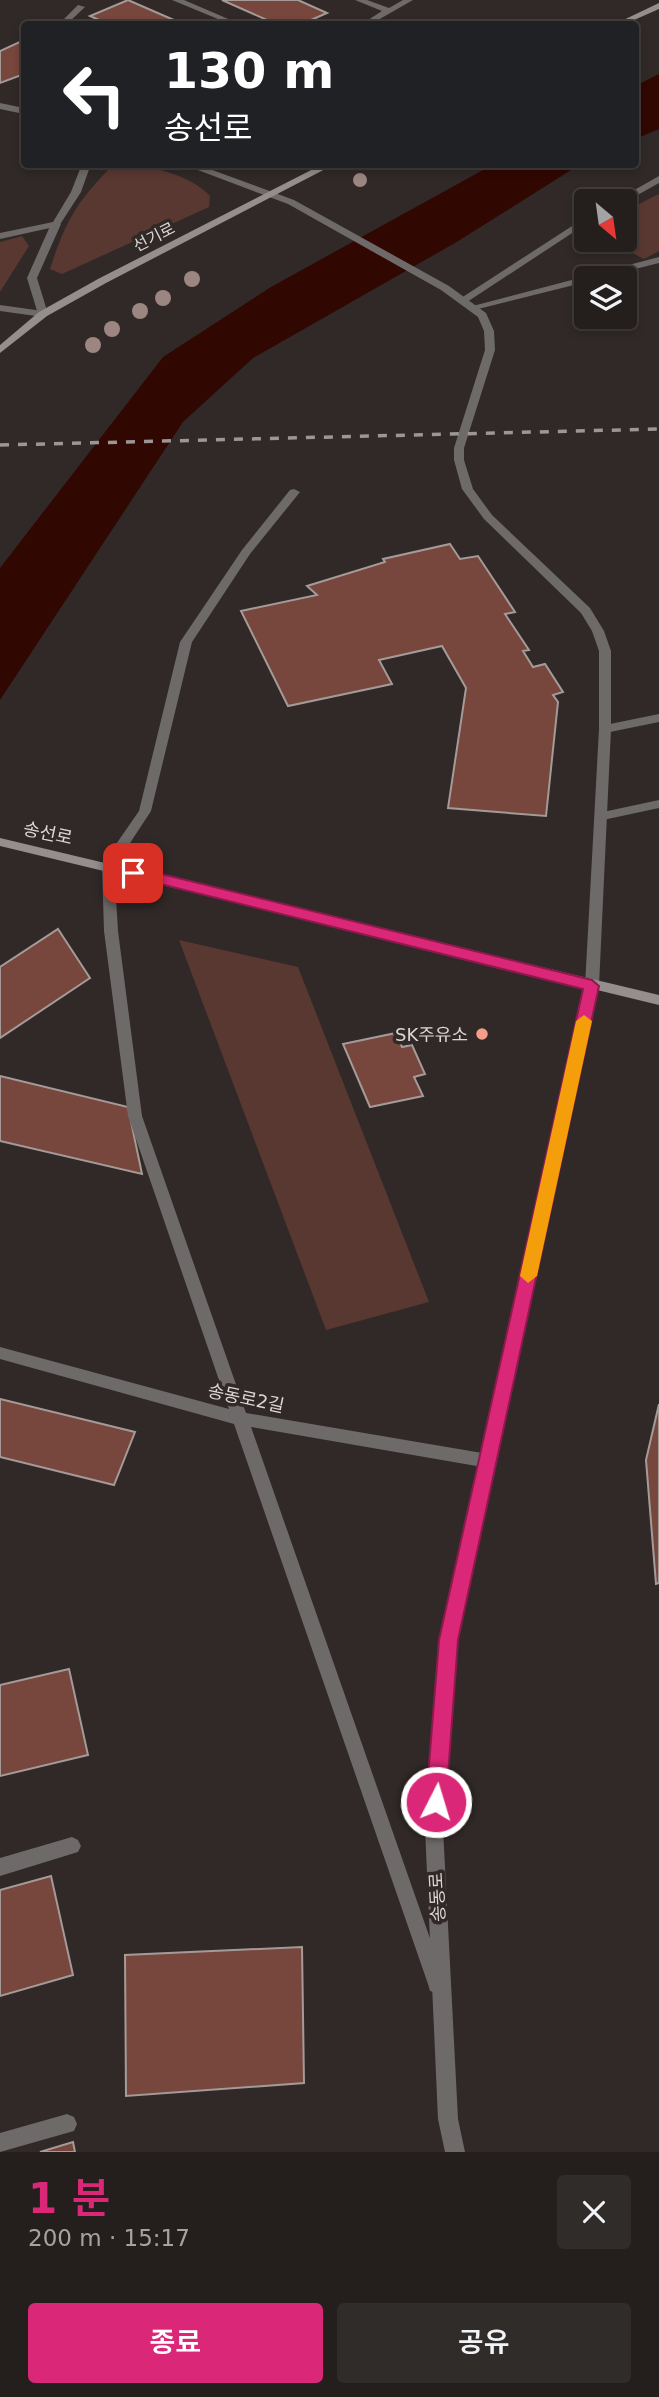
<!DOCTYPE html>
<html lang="ko">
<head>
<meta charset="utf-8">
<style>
	:root { --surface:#241f1d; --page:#302c2a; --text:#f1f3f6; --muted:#a3a2a4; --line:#413d3b; --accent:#db2777 }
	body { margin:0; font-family:"DejaVu Sans","Noto Sans KR",sans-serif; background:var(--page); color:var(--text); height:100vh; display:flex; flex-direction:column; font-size:26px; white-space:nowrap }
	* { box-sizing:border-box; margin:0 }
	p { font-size:23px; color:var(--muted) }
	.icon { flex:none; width:38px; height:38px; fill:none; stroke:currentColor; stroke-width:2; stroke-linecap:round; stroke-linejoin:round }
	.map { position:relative; height:2152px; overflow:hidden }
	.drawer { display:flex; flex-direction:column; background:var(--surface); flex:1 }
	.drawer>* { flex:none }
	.guide { position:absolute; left:21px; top:21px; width:618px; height:147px; border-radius:7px; box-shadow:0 4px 10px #0003,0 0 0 2px var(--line); background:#202124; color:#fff; overflow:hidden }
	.needle { width:46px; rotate:151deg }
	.fabs { position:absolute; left:574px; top:189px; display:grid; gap:14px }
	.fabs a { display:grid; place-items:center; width:63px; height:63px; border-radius:7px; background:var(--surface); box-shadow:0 4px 10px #0003,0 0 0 2px var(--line); font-size:35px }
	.pin { position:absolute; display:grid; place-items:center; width:60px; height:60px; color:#fff; margin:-30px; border-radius:14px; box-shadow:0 4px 10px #0006 }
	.me { position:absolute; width:77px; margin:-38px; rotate:5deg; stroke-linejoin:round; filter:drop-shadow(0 0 5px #0008) }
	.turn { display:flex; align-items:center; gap:24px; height:147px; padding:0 28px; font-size:32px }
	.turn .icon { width:91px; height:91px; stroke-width:2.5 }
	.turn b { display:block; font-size:49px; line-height:60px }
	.round { display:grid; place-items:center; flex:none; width:74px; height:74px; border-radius:7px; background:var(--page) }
	.summary { display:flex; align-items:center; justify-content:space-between; height:119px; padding:0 28px }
	h1 { font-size:42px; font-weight:600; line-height:52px; color:var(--accent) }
	.primary-button { display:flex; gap:14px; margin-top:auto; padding:14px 28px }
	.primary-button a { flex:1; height:80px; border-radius:7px; background:var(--accent); color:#fff; font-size:28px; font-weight:600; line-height:80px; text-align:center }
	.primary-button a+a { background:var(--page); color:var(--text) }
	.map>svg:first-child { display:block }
</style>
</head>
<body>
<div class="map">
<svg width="659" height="2152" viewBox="0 0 659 2152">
	<rect width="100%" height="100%" fill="#302927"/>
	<path fill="#593831" d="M 114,164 C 144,164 189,173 210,196 L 209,207 L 62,274 L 50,269 C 66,220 77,201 114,164 Z
		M 659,194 L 659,251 L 644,259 L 607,240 L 625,240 L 625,211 Z
		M 22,236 L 29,246 L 0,292 L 0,242 Z
		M 179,940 L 298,967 L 429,1302 L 326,1330 Z"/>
	<path fill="#310702" d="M 659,74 L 659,129 L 635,139 L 635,86 Z
		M 492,165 L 579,165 L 455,243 L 253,358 L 183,422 L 0,700 L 0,568 L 163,357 L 271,287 Z"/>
	<path fill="#77463c" stroke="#a49b99" stroke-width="2" d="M 128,0 L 183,24 L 108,24 L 90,16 Z
		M 222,0 L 298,0 L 327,13 L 302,24 L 276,24 Z
		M 24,40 L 24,74 L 0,83 L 0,51 Z
		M 450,544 L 460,559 L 478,556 L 515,612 L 505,614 L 529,650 L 523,651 L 533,667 L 545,664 L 563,692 L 553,695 L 558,702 L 546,816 L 448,808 L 466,688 L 442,646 L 379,660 L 392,684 L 288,706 L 241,611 L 317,595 L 307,586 L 385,562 L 383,559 Z
		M 58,929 L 90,978 L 0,1038 L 0,967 Z
		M 396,1033 L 402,1047 L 412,1045 L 425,1074 L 414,1077 L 423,1096 L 370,1107 L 343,1044 Z
		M 0,1076 L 128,1107 L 142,1174 L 0,1141 Z
		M 0,1399 L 135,1432 L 114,1485 L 0,1457 Z
		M 659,1404 L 659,1583 L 656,1584 L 646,1460 Z
		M 69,1669 L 88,1755 L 0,1776 L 0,1685 Z
		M 51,1876 L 73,1975 L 0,1996 L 0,1890 Z
		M 302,1947 L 304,2083 L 126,2096 L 125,1955 Z
		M 73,2142 L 75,2152 L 40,2152 Z"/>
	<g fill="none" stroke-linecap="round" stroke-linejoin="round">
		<path fill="#6e6a69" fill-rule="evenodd" d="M 294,489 L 300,492 L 250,554 L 192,642 L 151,811 L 113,869 L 103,869 L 102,866 L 103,863 L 139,811 L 180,642 L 242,550 L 290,490 Z
			M 659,714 L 659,722 L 605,733 L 599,729 L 605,725 Z
			M 659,800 L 659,808 L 603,820 L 597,816 L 603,812 Z
			M 72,1837 L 78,1840 L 81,1846 L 78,1852 L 0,1876 L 0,1858 Z
			M 67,2114 L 74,2117 L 77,2124 L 74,2131 L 0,2152 L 0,2133 Z"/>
		<path fill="#6e6a69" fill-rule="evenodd" d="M 172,0 L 184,0 L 240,24 L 230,24 Z
			M 355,0 L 367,0 L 389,8 L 403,0 L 413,0 L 371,24 L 362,24 L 382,11 Z
			M 78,5 L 85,7 L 67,24 L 59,24 Z
			M 82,164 L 91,164 L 81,192 L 59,226 L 0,239 L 0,233 L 53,222 L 71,192 Z
			M 659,176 L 659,183 L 625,202 L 615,201 Z
			M 586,217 L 586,224 L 467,302 L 458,300 Z
			M 659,257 L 659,263 L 599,278 L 586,278 L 586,282 L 474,310 L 469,307 Z
			M 0,305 L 43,311 L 48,314 L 43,317 L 0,311 Z
			M 108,862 L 114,866 L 118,931 L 142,1116 L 246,1413 L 488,1454 L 494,1456 L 496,1461 L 494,1466 L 488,1468 L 251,1427 L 446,1984 L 444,1991 L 437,1993 L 430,1991 L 428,1984 L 234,1424 L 0,1359 L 0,1347 L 229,1409 L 128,1116 L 104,931 L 102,866 Z"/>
		<path fill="#6e6a69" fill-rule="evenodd" d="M 0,103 L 24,108 L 24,114 L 0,109 Z
			M 182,164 L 196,164 L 294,200 L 449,286 L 486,313 L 494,331 L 495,350 L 464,448 L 464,460 L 473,489 L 492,515 L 590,608 L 604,631 L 611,651 L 611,729 L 599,986 L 457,1640 L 443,1828 L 458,2119 L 465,2152 L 445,2152 L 438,2119 L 425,1828 L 441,1640 L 585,986 L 599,729 L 599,651 L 592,631 L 581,613 L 484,519 L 462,489 L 454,460 L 454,448 L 485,350 L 484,331 L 478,317 L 441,290 L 288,204 Z
			M 56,221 L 61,224 L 37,278 L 48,314 L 43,317 L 38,314 L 27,278 L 51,224 Z"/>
		<path fill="#948e8d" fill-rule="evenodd" d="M 659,3 L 659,9 L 625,24 L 615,24 Z
			M 323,164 L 335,164 L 106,283 L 47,316 L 0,353 L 0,345 L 39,312 L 98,279 Z
			M 0,838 L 659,995 L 659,1005 L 0,846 Z"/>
		<path stroke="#9c9695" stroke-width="3.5" stroke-dasharray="9 9" stroke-linecap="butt" d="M 0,445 L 659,429"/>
	</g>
	<g fill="#9c8681">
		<circle cx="360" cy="180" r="7"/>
		<circle cx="192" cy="279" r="8"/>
		<circle cx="163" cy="298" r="8"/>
		<circle cx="140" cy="311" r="8"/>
		<circle cx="112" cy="329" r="8"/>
		<circle cx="93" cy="345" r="8"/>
	</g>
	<path fill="#db2777" stroke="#8e194d" stroke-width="2" d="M 133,867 L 592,980 L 599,986 L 458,1640 L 446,1802 L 443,1808 L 436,1811 L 429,1808 L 426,1802 L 439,1640 L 583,989 L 128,876 L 128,869 Z"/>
	<path fill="#f59e0b" d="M 584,1015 L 592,1021 L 537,1276 L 528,1283 L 520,1276 L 576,1021 Z"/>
	<circle fill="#f49d8b" stroke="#302927" stroke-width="2.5" cx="482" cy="1034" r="7"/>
	<g text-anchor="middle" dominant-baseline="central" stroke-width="7" stroke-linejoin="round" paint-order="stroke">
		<g font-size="16" fill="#dcd7d6" stroke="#302927">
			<text transform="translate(154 237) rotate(-27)">선기로</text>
		</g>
		<g font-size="18" fill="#dcd7d6" stroke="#302927">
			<text transform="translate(48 833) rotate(12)">송선로</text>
			<text transform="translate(246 1398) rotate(12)">송동로2길</text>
			<text transform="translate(437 1897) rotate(-93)">송동로</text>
		</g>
		<g font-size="18" fill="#dcd7d6" stroke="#302927" text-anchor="end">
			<text x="468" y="1034">SK주유소</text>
		</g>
	</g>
</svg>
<div class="fabs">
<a><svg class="needle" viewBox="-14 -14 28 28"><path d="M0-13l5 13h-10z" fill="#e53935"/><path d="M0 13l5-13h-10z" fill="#a3a2a4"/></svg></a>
<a><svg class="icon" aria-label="layers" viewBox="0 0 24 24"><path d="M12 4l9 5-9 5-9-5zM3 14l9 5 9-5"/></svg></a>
</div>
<div class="pin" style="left:133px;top:873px;background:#d93025"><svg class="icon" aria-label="arrive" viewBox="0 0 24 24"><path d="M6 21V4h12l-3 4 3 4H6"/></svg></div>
<svg class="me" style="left:436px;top:1802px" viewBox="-20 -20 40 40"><circle r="17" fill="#db2777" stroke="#fff" stroke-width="3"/><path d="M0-11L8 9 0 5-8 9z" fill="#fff"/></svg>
<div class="guide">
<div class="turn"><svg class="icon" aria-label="left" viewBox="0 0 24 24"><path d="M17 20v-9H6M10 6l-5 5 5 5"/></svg><div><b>130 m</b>송선로</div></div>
</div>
</div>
<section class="drawer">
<div class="summary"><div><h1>1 분</h1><p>200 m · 15:17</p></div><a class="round"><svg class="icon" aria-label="close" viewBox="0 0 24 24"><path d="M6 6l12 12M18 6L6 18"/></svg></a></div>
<div class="primary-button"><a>종료</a><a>공유</a></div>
</section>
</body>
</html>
